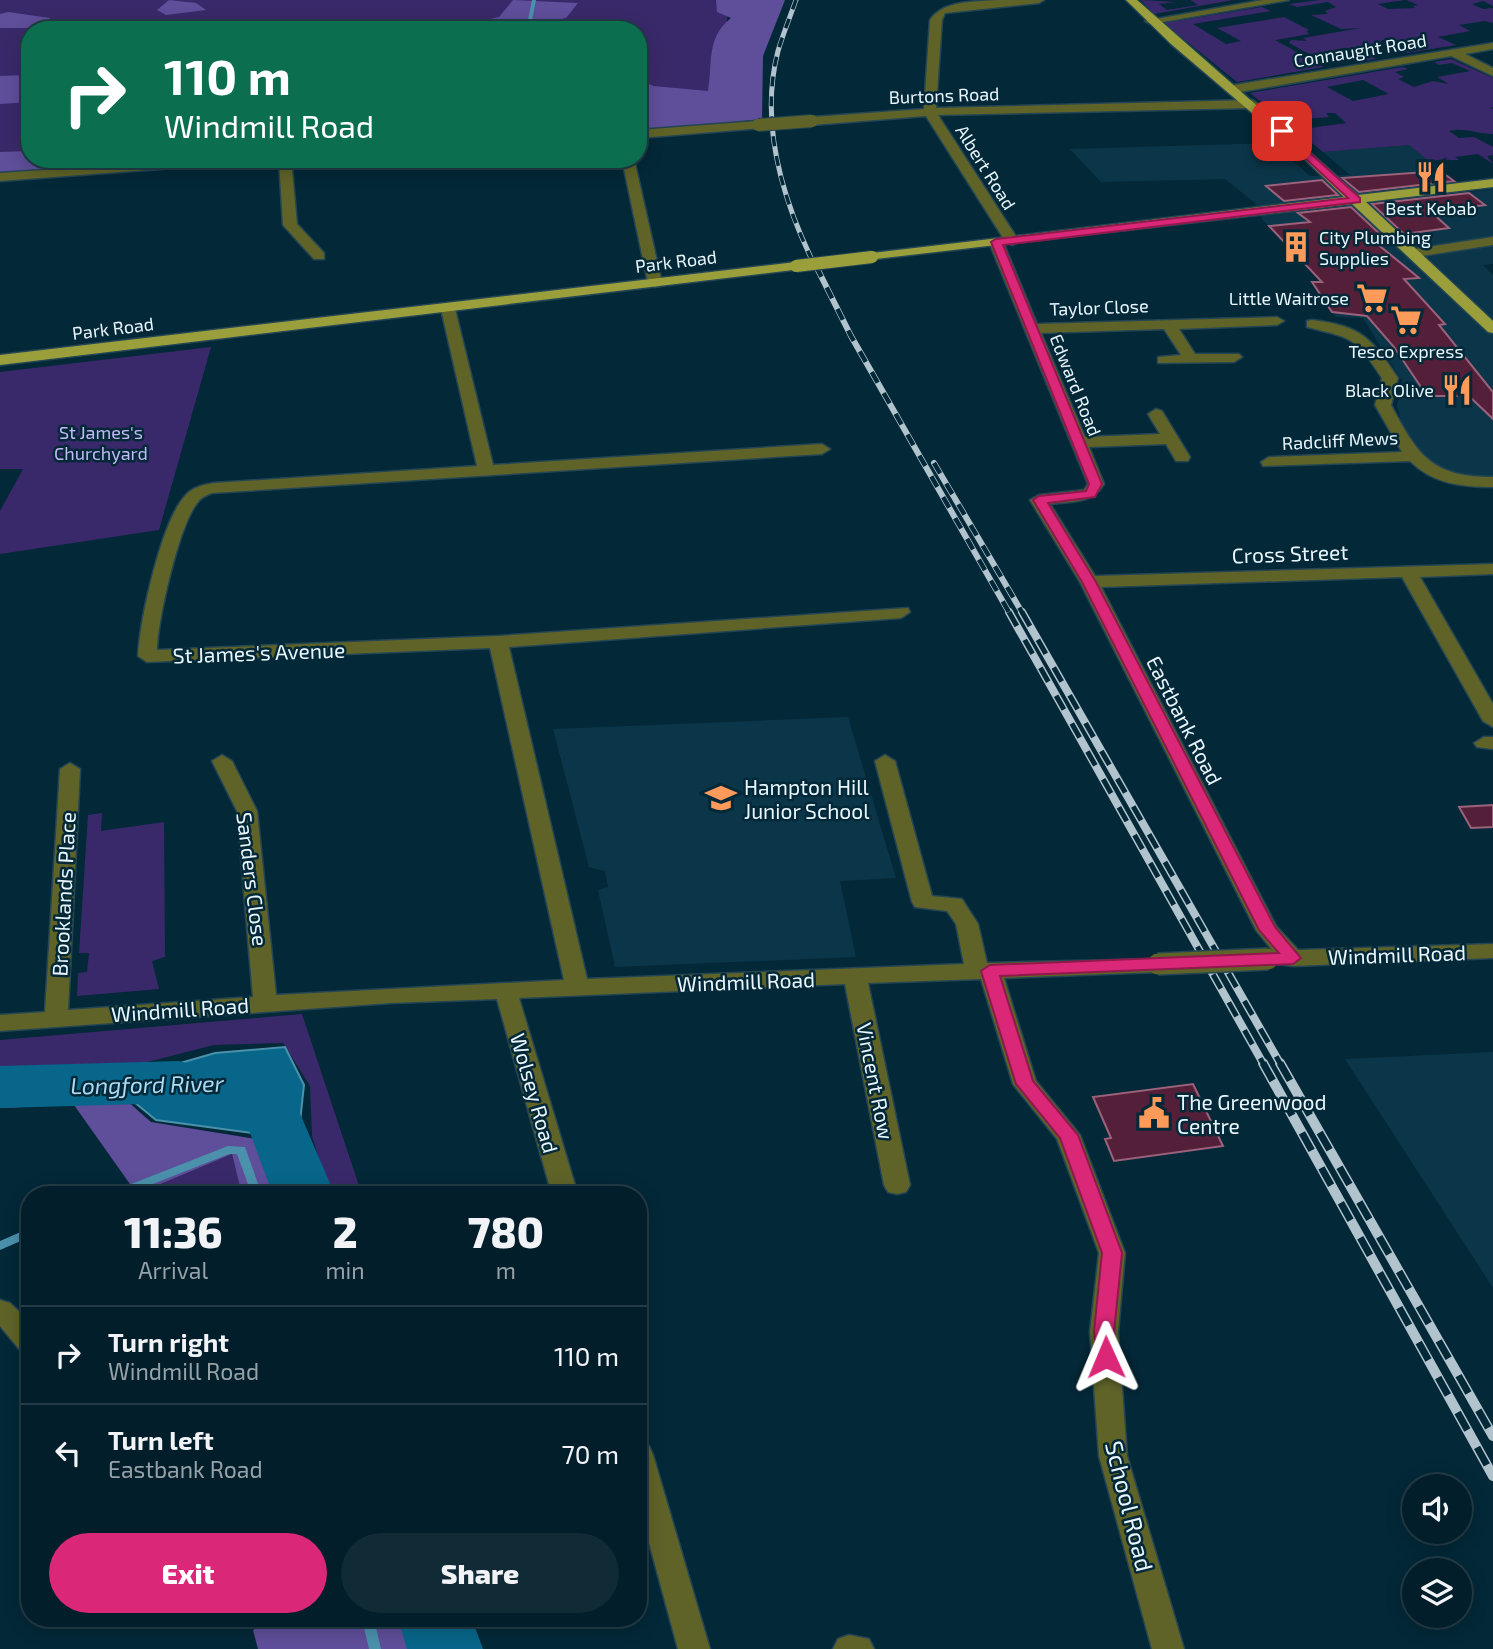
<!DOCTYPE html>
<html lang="en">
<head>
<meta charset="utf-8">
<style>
	:root { --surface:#021e2a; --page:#102b36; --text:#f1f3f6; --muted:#96a2a8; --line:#233c47; --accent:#db2777 }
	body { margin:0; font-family:"Exo 2",sans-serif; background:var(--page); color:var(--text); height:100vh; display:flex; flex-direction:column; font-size:26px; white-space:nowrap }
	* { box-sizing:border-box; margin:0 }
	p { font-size:23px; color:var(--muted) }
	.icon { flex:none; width:38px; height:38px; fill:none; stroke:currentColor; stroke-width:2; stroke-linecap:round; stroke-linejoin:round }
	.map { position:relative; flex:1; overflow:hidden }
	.drawer { position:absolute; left:21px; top:1186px; width:626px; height:441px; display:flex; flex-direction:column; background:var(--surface); border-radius:28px; box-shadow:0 4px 18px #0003,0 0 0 2px var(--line) }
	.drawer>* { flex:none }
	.hud { position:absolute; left:21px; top:21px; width:626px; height:147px; border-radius:28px; box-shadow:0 4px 18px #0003,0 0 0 2px var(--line); background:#0b6e4f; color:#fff; overflow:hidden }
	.controls { position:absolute; left:1402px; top:1474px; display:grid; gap:14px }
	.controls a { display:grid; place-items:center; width:70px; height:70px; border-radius:50%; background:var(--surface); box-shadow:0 4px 18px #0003,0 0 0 2px var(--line); font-size:35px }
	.pin { position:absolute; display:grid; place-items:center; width:60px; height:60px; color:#fff; margin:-30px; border-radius:14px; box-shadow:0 4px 10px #0006 }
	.me { position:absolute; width:77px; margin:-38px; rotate:359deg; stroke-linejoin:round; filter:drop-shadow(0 0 5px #0008) }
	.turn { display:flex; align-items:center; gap:24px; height:147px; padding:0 28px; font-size:32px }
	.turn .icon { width:91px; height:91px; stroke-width:2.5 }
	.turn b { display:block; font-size:49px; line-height:60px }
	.eta { display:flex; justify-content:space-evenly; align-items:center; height:119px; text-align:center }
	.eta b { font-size:42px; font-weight:800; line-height:49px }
	.cta { display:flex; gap:14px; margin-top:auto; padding:14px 28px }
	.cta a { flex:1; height:80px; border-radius:42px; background:var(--accent); color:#fff; font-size:28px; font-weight:800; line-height:80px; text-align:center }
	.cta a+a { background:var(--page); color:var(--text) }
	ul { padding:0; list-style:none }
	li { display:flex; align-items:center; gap:21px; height:98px; padding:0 28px; border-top:2px solid var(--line) }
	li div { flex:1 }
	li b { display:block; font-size:26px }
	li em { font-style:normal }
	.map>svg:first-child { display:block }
</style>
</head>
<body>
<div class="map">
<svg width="1493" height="1649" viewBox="0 0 1493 1649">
	<rect width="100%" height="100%" fill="#032838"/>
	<path fill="#0b3649" d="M 1273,143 L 1310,176 L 1350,175 L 1323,152 L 1409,145 L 1470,192 L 1493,189 L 1493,264 L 1483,265 L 1493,275 L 1493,476 L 1456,476 L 1431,466 L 1403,426 L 1397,406 L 1402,381 L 1363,318 L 1336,317 L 1312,282 L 1320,281 L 1262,219 L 1255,203 L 1225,179 L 1101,182 L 1070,149 Z
		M 848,717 L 896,878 L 840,881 L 856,957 L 615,967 L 598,890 L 608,887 L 605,871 L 589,867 L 553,729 Z
		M 1493,1052 L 1493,1288 L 1345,1059 Z"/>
	<path fill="#3a296a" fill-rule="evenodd" d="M 0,0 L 729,0 L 717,118 L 639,124 L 639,30 L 30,30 L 30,159 L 0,166 Z
		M 1141,0 L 1176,2 L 1159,4 L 1167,10 L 1198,5 L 1190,0 L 1233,0 L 1154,14 Z
		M 1320,0 L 1405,0 L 1378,4 L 1388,9 L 1415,8 L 1413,6 L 1418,5 L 1406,0 L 1493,0 L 1493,6 L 1483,1 L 1472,4 L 1483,9 L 1493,8 L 1493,23 L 1485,21 L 1459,25 L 1470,31 L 1438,37 L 1456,45 L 1407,53 L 1401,51 L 1410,48 L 1394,40 L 1382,40 L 1380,43 L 1383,45 L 1358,49 L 1376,59 L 1365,61 L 1359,58 L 1368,55 L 1354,48 L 1340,48 L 1344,51 L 1311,55 L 1289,43 L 1291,40 L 1307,41 L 1303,38 L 1361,28 L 1341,29 L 1311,15 L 1328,14 L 1325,11 L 1336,7 L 1328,2 L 1297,7 L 1289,4 Z
		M 1262,7 L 1271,11 L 1193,24 L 1226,44 L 1241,41 L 1217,28 L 1284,17 L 1309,30 L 1306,32 L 1310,34 L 1275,40 L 1324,67 L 1237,82 L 1164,23 Z
		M 1451,59 L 1493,78 L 1493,107 L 1490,108 L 1493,109 L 1493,134 C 1477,134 1464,127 1449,131 L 1459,138 L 1474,137 L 1493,147 L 1493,155 L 1487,156 L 1493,164 L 1478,154 L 1455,157 L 1459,160 C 1448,160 1440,159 1429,161 L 1409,145 L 1323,152 L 1250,93 L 1403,67 L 1408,69 L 1395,72 L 1404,77 L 1398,79 L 1414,87 L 1433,81 L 1449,84 L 1437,77 L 1470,71 L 1452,63 L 1439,65 L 1434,62 ZM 1363,80 L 1389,94 L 1353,101 L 1327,87 ZM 1335,113 L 1346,123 L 1303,129 L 1292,120 L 1329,117 L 1326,113 Z
		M 211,347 L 159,530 L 0,554 L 0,511 L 23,469 L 0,469 L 0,372 Z
		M 102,813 L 101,831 L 164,822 L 165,957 L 152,961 L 159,989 L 77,996 L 78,973 L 87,972 L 89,953 L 79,953 L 88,815 Z
		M 302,1014 L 362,1195 L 330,1195 L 312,1136 L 310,1086 L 283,1043 L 214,1045 L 128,1067 L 0,1073 L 0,1040 Z
		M 232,1154 L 242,1195 L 135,1195 Z"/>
	<path fill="#5f4e9a" d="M 169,0 L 196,3 L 206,10 L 166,15 L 157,10 Z
		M 513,0 L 578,3 L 566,18 L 511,30 L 441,30 L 499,17 Z
		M 716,0 L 785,0 L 763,56 L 762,119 L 639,132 L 639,78 L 653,86 L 708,91 C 713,61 706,38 731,18 L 717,12 Z
		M 8,12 L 50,18 L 49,25 L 31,28 L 0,28 L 0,14 Z
		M 30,75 L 30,102 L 0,104 L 0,76 Z
		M 30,151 L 30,159 L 219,159 L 0,173 L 0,152 Z
		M 110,1086 L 151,1122 L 256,1139 L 303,1168 L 309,1195 L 242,1195 L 232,1154 L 137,1194 L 74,1105 L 0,1108 L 0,1091 Z
		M 274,1619 L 417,1619 L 427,1649 L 258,1649 L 253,1630 Z"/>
	<path fill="#07668a" stroke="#4b91ac" stroke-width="2" d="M 285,1047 L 304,1085 L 295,1168 L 260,1134 L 156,1120 L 111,1083 L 215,1053 Z"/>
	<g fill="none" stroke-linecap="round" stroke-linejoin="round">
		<path fill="#4b91ac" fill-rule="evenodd" d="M 532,0 L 536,0 L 530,30 L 526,30 Z
			M 228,1146 L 245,1147 L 262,1195 L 252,1195 L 237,1154 L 229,1154 L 125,1195 L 110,1195 L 111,1192 Z
			M 30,1228 L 30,1237 L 0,1250 L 0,1241 Z
			M 362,1619 L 374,1619 L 381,1649 L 369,1649 Z"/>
		<path fill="#07668a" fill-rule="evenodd" d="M 179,1061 L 200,1067 L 208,1082 L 200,1097 L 179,1103 L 0,1108 L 0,1066 Z
			M 268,1082 L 289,1088 L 335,1195 L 273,1195 L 239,1103 L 247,1088 Z
			M 398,1619 L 472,1619 L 483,1649 L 407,1649 Z"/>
	</g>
	<path fill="#542039" stroke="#9c617b" stroke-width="2" d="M 1440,171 L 1454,181 L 1359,192 L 1342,178 Z
		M 1322,180 L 1338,195 L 1284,201 L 1266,186 Z
		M 1469,193 L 1485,205 L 1431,212 L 1449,228 L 1404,234 L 1372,204 Z
		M 1351,207 L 1382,236 L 1370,238 L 1419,278 L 1404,279 L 1445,324 L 1439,325 L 1493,392 L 1493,419 L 1469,396 L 1427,396 L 1394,347 L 1367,316 L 1332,312 L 1312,282 L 1322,282 L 1269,226 L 1310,222 L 1298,213 Z
		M 1493,805 L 1493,827 L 1471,828 L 1459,807 Z
		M 1193,1084 L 1223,1146 L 1114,1161 L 1105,1139 L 1111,1138 L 1093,1097 Z"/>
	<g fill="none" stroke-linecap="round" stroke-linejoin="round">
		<defs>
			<path id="minor" d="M 998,0 L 1044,0 L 1039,3 L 945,13 L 942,20 L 936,108 L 1252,100 L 1258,104 L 1252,108 L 938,115 L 1019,241 L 1012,245 L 1005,241 L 926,116 L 812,125 L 806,121 L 812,117 L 924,109 L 930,20 C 943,0 974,2 998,0 Z
				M 1263,0 L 1289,0 L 1151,24 L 1145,21 Z
				M 1493,43 L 1493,49 L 1465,54 L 1493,68 L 1493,76 L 1451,56 L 1234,93 L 1228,89 L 1234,85 Z
				M 758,121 L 764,125 L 762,128 L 639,138 L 639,130 Z
				M 211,159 L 291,159 L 297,224 L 324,253 L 324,259 L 314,259 L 283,225 L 279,160 L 0,181 L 0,173 Z
				M 622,159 L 634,159 L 662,283 L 660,286 L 655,287 L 648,283 Z
				M 1493,237 L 1493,245 L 1415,257 L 1408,253 L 1415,249 Z
				M 996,238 L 1003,242 L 1037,324 L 1277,317 L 1284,321 L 1277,325 L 1179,329 L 1195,354 L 1239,354 L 1242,357 L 1234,362 L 1158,363 L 1158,357 L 1181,355 L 1164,329 L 1041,333 L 1085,437 L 1160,434 L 1148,414 L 1156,409 L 1162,411 L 1190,457 L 1188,461 L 1176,461 L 1166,444 L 1089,447 L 1104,484 C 1092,504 1072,501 1050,504 L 1095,576 L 1493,564 L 1493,574 L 1420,577 L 1493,704 L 1493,727 L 1483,721 L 1402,577 L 1101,587 L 1276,926 L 1298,950 L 1493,944 L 1493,958 L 1293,966 L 1270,963 L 1267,958 L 1274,952 L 1256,930 L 1080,582 L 1030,500 L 1039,495 L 1084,490 L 1088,484 L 989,242 Z
				M 448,305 L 455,309 L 493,465 L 822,444 L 830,449 L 822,454 L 212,493 C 207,495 201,497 198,502 C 179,524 158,619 157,650 L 498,636 L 908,608 L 910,612 L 901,618 L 509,647 L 587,979 L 964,964 L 956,924 L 947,911 L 915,907 L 912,902 L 875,761 L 885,755 L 895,761 L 932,896 L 962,899 L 978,924 L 987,963 L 1166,959 L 1169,964 L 1166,969 L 1158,972 L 1004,978 L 1036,1081 L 1080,1135 L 1125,1253 L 1118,1332 L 1127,1456 L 1184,1649 L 1152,1649 L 1099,1456 L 1090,1332 L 1099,1253 L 1057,1139 L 1013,1084 L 981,979 L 868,983 L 910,1185 L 906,1192 L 897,1194 L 888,1192 L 884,1185 L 845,984 L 519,998 L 578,1195 L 552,1195 L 497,999 L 391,1003 L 0,1031 L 0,1015 L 45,1012 L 60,769 L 70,763 L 80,769 L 68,1010 L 253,997 L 237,811 L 212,761 L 222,755 L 232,761 L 257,811 L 276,995 L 564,980 L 490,648 L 147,662 L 138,656 C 140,620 161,522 185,496 C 192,487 203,485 214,483 L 477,466 L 441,309 Z
				M 1312,320 C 1362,326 1371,338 1398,378 L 1391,405 C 1418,456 1432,477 1493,477 L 1493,487 C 1462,487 1433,484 1410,461 L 1263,466 L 1261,462 L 1269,457 L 1402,452 L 1375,405 L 1382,378 C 1354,336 1354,339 1307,327 L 1307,321 Z
				M 1484,737 L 1493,737 L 1493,749 L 1477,747 L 1474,743 Z
				M 0,1300 L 10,1303 L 30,1322 L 30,1353 L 20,1350 L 0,1326 Z
				M 639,1443 L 649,1446 L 653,1455 L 710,1649 L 678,1649 L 639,1506 Z
				M 849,1635 L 869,1639 L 874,1649 L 833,1649 L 838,1639 Z"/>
			<path id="major" d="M 1126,0 L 1137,0 L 1358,195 L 1493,179 L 1493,187 L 1366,202 L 1493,321 L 1493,333 L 1488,332 L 1352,204 L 867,260 L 867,254 L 872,253 L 1344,197 L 1293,148 L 1171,44 Z
				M 796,262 L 803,266 L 801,269 L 0,365 L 0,355 Z"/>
		</defs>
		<use href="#minor" stroke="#234554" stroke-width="3"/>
		<use href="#major" stroke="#234554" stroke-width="3"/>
		<use href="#minor" fill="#5f6328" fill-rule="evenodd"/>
		<use href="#major" fill="#9a9f3c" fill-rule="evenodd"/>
		<defs>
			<path id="rail-far3" d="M 796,0 C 790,17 783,34 778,51 C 759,124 783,202 816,268"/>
			<path id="rail-far2" d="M 816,266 L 851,336 L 1010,614
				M 934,463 L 1023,614"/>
			<path id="rail-far1" d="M 1009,612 L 1264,1065
				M 1022,612 L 1281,1065"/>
			<path id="rail" d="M 1263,1063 L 1493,1476
				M 1280,1063 L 1493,1436"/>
		</defs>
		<use href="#rail-far3" stroke="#b1c4cd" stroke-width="5"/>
		<use href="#rail-far2" stroke="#b1c4cd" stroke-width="6"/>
		<use href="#rail-far1" stroke="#b1c4cd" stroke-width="8"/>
		<use href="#rail" stroke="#b1c4cd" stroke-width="10"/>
		<use href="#rail-far3" stroke="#032838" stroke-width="3.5" stroke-dasharray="10" stroke-linecap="butt"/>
		<use href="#rail-far2" stroke="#032838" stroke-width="4.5" stroke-dasharray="12" stroke-linecap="butt"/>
		<use href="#rail-far1" stroke="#032838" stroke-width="5" stroke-dasharray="16" stroke-linecap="butt"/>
		<use href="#rail" stroke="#032838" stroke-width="7" stroke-dasharray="20" stroke-linecap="butt"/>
		<defs>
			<path id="minor-bridge-far1" d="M 758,125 L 812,121"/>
			<path id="minor-bridge" d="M 1158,964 L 1268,959"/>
			<path id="major-bridge" d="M 796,266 L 872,257"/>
		</defs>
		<use href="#minor-bridge-far1" stroke="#234554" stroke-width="14" stroke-linecap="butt"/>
		<use href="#minor-bridge" stroke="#234554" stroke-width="24" stroke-linecap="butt"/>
		<use href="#major-bridge" stroke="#234554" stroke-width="14" stroke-linecap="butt"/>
		<use href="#minor-bridge-far1" stroke="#5f6328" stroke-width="12"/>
		<use href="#minor-bridge" stroke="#5f6328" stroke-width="21"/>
		<use href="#major-bridge" stroke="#9a9f3c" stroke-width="12"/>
	</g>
	<path fill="#db2777" stroke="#8e194d" stroke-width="2" d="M 1282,128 L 1360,198 L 1360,202 L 1003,245 L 1102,484 L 1095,497 L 1048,503 L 1096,582 L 1275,927 L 1301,958 L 1293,964 L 1000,976 L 1033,1081 L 1078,1135 L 1122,1253 L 1114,1332 L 1116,1357 L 1113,1363 L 1106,1365 L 1098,1363 L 1094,1332 L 1102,1253 L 1060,1138 L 1016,1084 L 981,971 L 990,965 L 1279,953 L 1259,930 L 1082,582 L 1033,500 L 1039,496 L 1086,491 L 1089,484 L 991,242 L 996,239 L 1348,198 L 1278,133 Z"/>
	<defs>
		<symbol id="restaurant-bare" viewBox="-9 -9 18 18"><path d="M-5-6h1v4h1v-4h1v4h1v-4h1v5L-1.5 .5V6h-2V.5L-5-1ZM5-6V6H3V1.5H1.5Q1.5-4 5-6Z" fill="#ff9b5a" stroke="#032838" stroke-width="2.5" paint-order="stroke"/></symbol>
		<symbol id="building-bare" viewBox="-9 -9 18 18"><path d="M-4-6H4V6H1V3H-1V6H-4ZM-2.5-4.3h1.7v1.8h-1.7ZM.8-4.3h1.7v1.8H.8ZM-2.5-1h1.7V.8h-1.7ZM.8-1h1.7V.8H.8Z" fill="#ff9b5a" stroke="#032838" stroke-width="2.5" paint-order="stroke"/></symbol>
		<symbol id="supermarket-bare" viewBox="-9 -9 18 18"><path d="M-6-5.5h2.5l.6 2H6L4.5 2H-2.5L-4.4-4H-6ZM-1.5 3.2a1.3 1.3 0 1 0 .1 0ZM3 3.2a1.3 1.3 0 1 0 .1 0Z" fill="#ff9b5a" stroke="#032838" stroke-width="2.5" paint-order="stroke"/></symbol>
		<symbol id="school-bare" viewBox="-9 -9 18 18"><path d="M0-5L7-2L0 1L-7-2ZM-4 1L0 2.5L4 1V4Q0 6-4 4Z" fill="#ff9b5a" stroke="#032838" stroke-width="2.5" paint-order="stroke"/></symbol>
		<symbol id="civic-bare" viewBox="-9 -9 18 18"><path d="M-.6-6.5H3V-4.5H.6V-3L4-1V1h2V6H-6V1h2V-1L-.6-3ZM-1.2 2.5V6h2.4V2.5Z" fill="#ff9b5a" stroke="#032838" stroke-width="2.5" paint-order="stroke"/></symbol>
	</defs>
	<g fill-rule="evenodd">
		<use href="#restaurant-bare" x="1409" y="155" width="44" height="44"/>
		<use href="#building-bare" x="1274" y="225" width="44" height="44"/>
		<use href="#supermarket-bare" x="1350" y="276" width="44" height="44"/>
		<use href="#supermarket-bare" x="1384" y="298" width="44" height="44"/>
		<use href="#restaurant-bare" x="1435" y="368" width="44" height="44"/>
		<use href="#school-bare" x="699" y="776" width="44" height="44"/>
		<use href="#civic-bare" x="1132" y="1091" width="44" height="44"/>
	</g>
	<g text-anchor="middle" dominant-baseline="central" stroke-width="5" stroke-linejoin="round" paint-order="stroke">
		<g font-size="18" fill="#e9f6fd" stroke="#032838">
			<text transform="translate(1360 50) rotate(-9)">Connaught Road</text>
			<text transform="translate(944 95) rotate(-2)">Burtons Road</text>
			<text transform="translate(986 167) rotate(58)">Albert Road</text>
			<text transform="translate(676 261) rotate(-7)">Park Road</text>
			<text transform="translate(1099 307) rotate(-2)">Taylor Close</text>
			<text transform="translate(113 328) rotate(-7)">Park Road</text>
			<text transform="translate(1076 385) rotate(68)">Edward Road</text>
			<text transform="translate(1340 440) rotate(-3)">Radcliff Mews</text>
		</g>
		<g font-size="18" fill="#e9f6fd" stroke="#032838">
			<text x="1431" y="208">Best Kebab</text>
			<text x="1319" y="237" text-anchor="start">City Plumbing<tspan x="1319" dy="21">Supplies</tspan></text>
			<text x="1349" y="298" text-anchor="end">Little Waitrose</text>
			<text x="1406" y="351">Tesco Express</text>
			<text x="1434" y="390" text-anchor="end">Black Olive</text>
		</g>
		<g font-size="18" fill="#c4b9f9" stroke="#032838">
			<text x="101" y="432">St James's<tspan x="101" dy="21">Churchyard</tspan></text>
		</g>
		<g font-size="21" fill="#e9f6fd" stroke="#032838">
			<text transform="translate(1290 553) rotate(-2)">Cross Street</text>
			<text transform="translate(259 652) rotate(-2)">St James's Avenue</text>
			<text transform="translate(1185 720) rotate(63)">Eastbank Road</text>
			<text transform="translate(253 879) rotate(83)">Sanders Close</text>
			<text transform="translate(63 894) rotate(-87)">Brooklands Place</text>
			<text transform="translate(1397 954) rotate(-2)">Windmill Road</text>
			<text transform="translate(746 981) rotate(-2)">Windmill Road</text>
			<text transform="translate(180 1009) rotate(-4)">Windmill Road</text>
			<text transform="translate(876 1081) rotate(79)">Vincent Row</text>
			<text transform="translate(535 1093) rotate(74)">Wolsey Road</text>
		</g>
		<g font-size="21" fill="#e9f6fd" stroke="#032838" text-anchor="start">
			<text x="744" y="786">Hampton Hill<tspan x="744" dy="24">Junior School</tspan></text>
			<text x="1177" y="1101">The Greenwood<tspan x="1177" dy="24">Centre</tspan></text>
		</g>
		<g font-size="23" font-style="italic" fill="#acdaf4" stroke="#032838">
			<text transform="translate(147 1084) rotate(-1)">Longford River</text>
		</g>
		<g font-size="24" fill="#e9f6fd" stroke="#032838">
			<text transform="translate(1130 1506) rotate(76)">School Road</text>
		</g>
	</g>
</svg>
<div class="controls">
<a><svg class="icon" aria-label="sound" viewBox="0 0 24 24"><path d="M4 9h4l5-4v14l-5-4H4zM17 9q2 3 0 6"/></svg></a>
<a><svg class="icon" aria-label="layers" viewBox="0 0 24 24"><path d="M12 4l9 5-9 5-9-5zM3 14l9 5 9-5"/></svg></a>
</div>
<div class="pin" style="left:1282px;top:131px;background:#d93025"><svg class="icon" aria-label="arrive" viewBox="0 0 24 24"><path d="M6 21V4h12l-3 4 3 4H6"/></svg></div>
<svg class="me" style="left:1106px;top:1357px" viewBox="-20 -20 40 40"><path d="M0-17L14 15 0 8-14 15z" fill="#db2777" stroke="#fff" stroke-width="4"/></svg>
<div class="hud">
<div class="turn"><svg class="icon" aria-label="right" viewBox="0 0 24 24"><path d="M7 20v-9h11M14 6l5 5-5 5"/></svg><div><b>110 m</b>Windmill Road</div></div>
</div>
<section class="drawer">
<div class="eta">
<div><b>11:36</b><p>Arrival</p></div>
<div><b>2</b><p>min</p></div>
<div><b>780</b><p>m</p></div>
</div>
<ul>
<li><svg class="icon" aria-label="right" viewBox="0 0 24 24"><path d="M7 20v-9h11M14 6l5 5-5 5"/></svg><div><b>Turn right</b><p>Windmill Road</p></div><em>110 m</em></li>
<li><svg class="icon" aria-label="left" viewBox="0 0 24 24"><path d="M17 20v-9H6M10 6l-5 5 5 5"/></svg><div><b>Turn left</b><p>Eastbank Road</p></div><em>70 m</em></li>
</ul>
<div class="cta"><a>Exit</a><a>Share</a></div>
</section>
</div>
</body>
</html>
